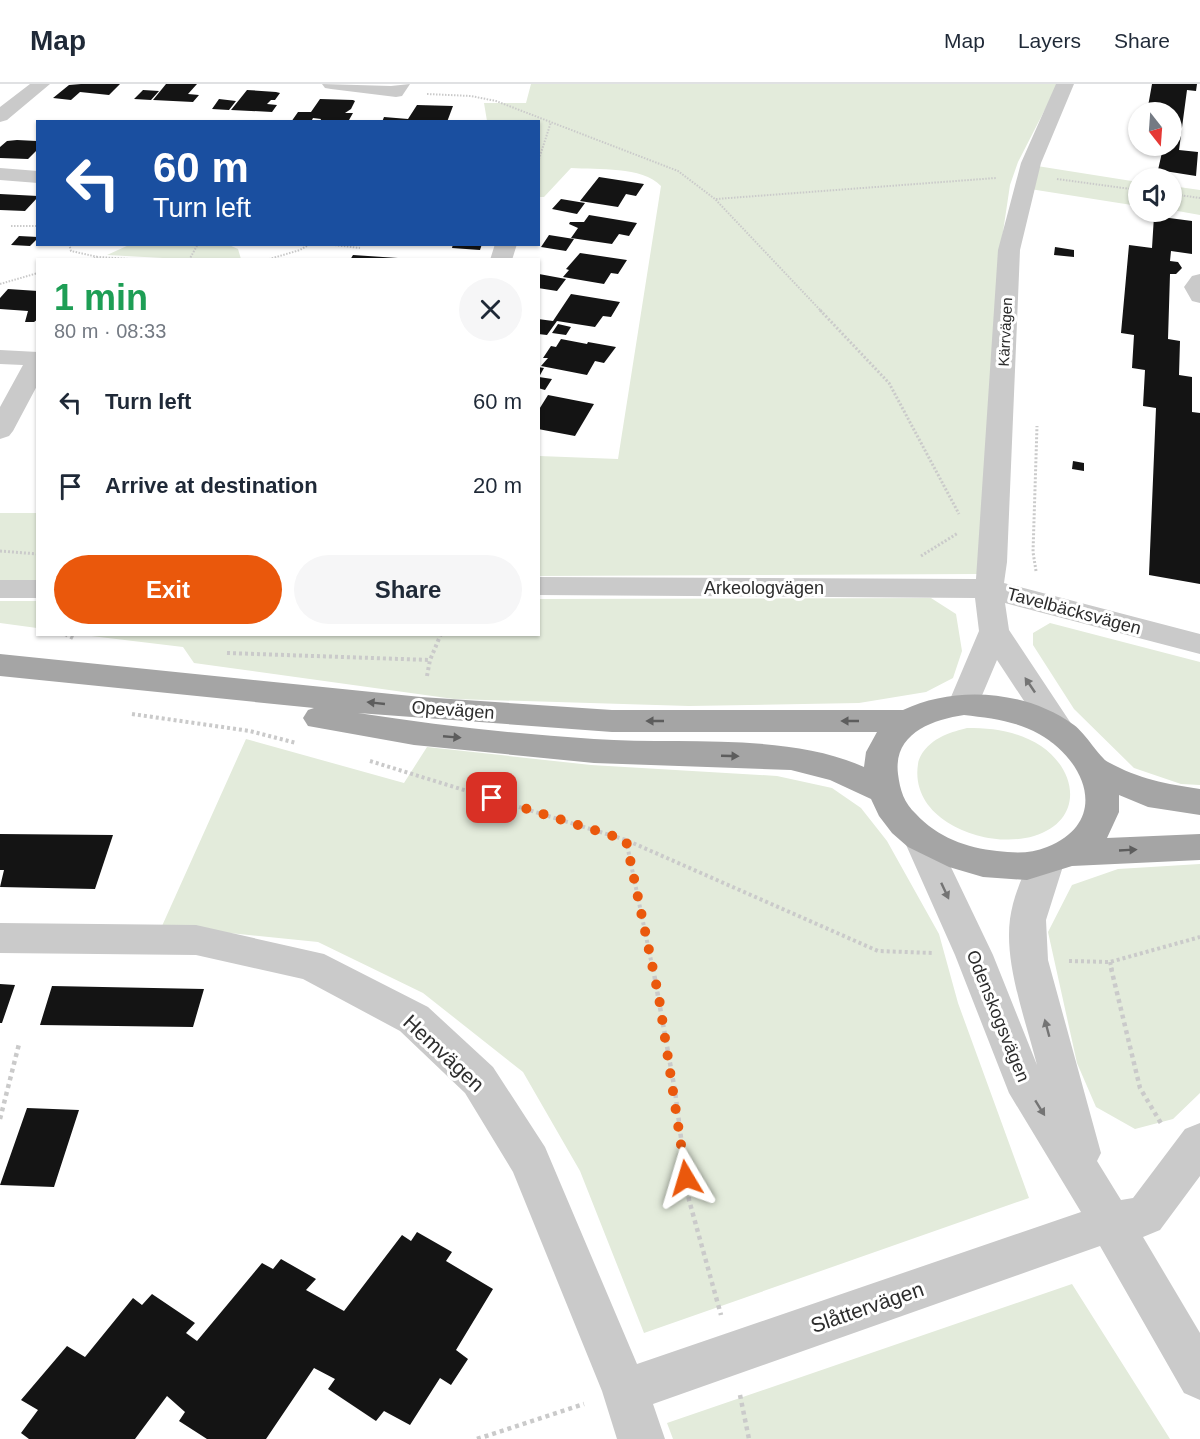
<!DOCTYPE html>
<html lang="en">
<head>
<meta charset="utf-8">
<style>
	:root { --surface:#fff; --page:#f6f6f7; --text:#1f2937; --muted:#747a83; --line:#e0e1e3; --accent:#ea580c }
	body { margin:0; font-family:Arial,sans-serif; background:var(--page); color:var(--text); height:100vh; display:flex; flex-direction:column; font-size:22px; white-space:nowrap }
	* { box-sizing:border-box; margin:0 }
	p { font-size:20px; color:var(--muted) }
	.icon { flex:none; width:33px; height:33px; fill:none; stroke:currentColor; stroke-width:2; stroke-linecap:round; stroke-linejoin:round }
	.map { position:relative; flex:1; overflow:hidden }
	.details { position:absolute; left:36px; top:174px; width:504px; height:378px; display:flex; flex-direction:column; background:var(--surface); border-radius:0px; box-shadow:0 2px 4px #0004 }
	.details>* { flex:none }
	.top-card { position:absolute; left:36px; top:36px; width:504px; height:126px; border-radius:0px; box-shadow:0 2px 4px #0004; background:#1a4fa0; color:#fff; overflow:hidden }
	.needle { width:39px; rotate:163deg }
	.controls { position:absolute; left:1128px; top:18px; display:grid; gap:12px }
	.controls a { display:grid; place-items:center; width:54px; height:54px; border-radius:50%; background:var(--surface); box-shadow:0 2px 4px #0004; font-size:30px }
	.pin { position:absolute; display:grid; place-items:center; width:51px; height:51px; color:#fff; margin:-26px; border-radius:12px; box-shadow:0 3px 9px #0006 }
	.me { position:absolute; width:66px; margin:-33px; rotate:353deg; stroke-linejoin:round; filter:drop-shadow(0 0 4px #0008) }
	.turn { display:flex; align-items:center; gap:21px; height:126px; padding:0 18px; font-size:27px }
	.turn .icon { width:78px; height:78px; stroke-width:2.5 }
	.turn b { display:block; font-size:42px; line-height:51px }
	.round { display:grid; place-items:center; flex:none; width:63px; height:63px; border-radius:32px; background:var(--page) }
	.summary { display:flex; align-items:center; justify-content:space-between; height:102px; padding:0 18px }
	h1 { font-size:36px; font-weight:700; line-height:45px; color:#1e9e55 }
	.cta { display:flex; gap:12px; margin-top:auto; padding:12px 18px }
	.cta a { flex:1; height:69px; border-radius:36px; background:var(--accent); color:#fff; font-size:24px; font-weight:700; line-height:69px; text-align:center }
	.cta a+a { background:var(--page); color:var(--text) }
	ul { padding:0; list-style:none }
	li { display:flex; align-items:center; gap:18px; height:84px; padding:0 18px }
	li div { flex:1 }
	li b { display:block; font-size:22px }
	li em { font-style:normal }
	header { display:flex; align-items:center; gap:36px; box-sizing:border-box; height:84px; padding:0 30px; background:var(--surface); border-bottom:2px solid var(--line) }
	header strong { font-size:28px }
	nav { display:flex; gap:33px; margin-inline-start:auto; font-size:21px }
	.map>svg:first-child { display:block }
</style>
</head>
<body>
<header>
<strong>Map</strong>
<nav><a>Map</a><a>Layers</a><a>Share</a></nav>
</header>
<div class="map">
<svg width="1200" height="1355" viewBox="0 0 1200 1355">
	<rect width="100%" height="100%" fill="#fff"/>
	<path fill="#e3ebdb" d="M 531,0 L 1058,0 L 1018,78 L 1010,101 L 1000,168 L 977,490 L 539,492 L 539,372 L 618,375 L 661,102 C 642,82 598,86 571,84 L 544,113 L 539,113 L 538,38 L 487,37 L 484,19 L 526,19 Z
		M 1037,82 L 1138,98 L 1138,122 L 1030,105 Z
		M 1172,102 L 1200,106 L 1200,131 L 1172,126 Z
		M 229,161 L 238,165 L 241,175 L 182,175 L 107,171 L 129,161 Z
		M 0,429 L 37,429 L 37,496 L 0,496 Z
		M 931,514 L 956,530 L 962,567 L 953,594 L 926,608 L 859,619 L 689,622 L 454,615 L 194,579 L 183,563 L 83,551 L 538,550 L 539,515 Z
		M 0,517 L 37,517 L 37,544 L 0,539 Z
		M 1050,539 L 1200,578 L 1200,701 L 1181,700 L 1134,684 L 1074,625 L 1033,561 L 1033,549 Z
		M 967,644 C 993,644 1018,647 1041,662 C 1079,688 1083,737 1034,752 C 989,766 909,738 918,680 C 920,667 933,656 945,651 C 951,648 960,646 967,644 Z
		M 246,655 L 404,699 L 427,663 L 591,681 L 777,692 L 832,704 L 861,724 L 887,757 L 939,850 L 958,919 L 1029,1114 L 644,1249 L 580,1087 L 523,988 L 423,909 L 318,858 L 162,842 Z
		M 1200,780 L 1200,1009 L 1173,1035 L 1135,1045 L 1096,1023 L 1077,979 L 1048,848 L 1072,801 L 1118,785 Z
		M 1072,1200 L 1170,1355 L 673,1355 L 667,1339 Z"/>
	<path fill="#141414" d="M 81,0 L 120,0 L 109,11 L 80,8 L 71,16 L 53,14 L 69,1 Z
		M 166,0 L 197,0 L 188,10 L 199,11 L 193,18 L 153,16 Z
		M 1152,0 L 1197,0 L 1196,7 L 1187,6 L 1179,66 L 1198,68 L 1196,92 L 1158,86 L 1163,64 L 1157,62 L 1172,62 L 1172,28 L 1147,28 Z
		M 143,6 L 159,7 L 151,16 L 134,15 Z
		M 247,6 L 276,8 L 280,9 L 275,16 L 271,16 L 267,20 L 277,21 L 272,28 L 231,26 Z
		M 219,15 L 236,17 L 229,26 L 212,25 Z
		M 320,15 L 353,16 L 355,17 L 351,25 L 345,29 L 353,29 L 349,36 L 320,38 L 321,35 L 313,34 L 311,38 L 291,38 L 298,28 L 311,28 Z
		M 417,21 L 453,22 L 447,38 L 382,38 L 384,33 L 408,35 Z
		M 17,56 L 37,57 L 38,65 L 28,75 L 0,74 L 0,63 L 7,57 Z
		M 599,93 L 644,100 L 636,112 L 626,110 L 618,123 L 580,117 Z
		M 0,110 L 38,112 L 38,113 L 25,127 L 0,126 Z
		M 561,115 L 585,119 L 577,130 L 552,125 Z
		M 589,131 L 637,139 L 629,152 L 619,150 L 612,160 L 571,154 L 578,144 L 569,140 L 570,138 L 584,138 Z
		M 1154,132 L 1192,137 L 1192,170 L 1171,167 L 1170,177 L 1178,178 L 1182,184 L 1176,190 L 1170,190 L 1168,255 L 1180,257 L 1179,291 L 1192,293 L 1192,328 L 1200,329 L 1200,500 L 1149,491 L 1156,324 L 1143,322 L 1145,286 L 1132,284 L 1134,251 L 1121,249 L 1129,161 L 1152,164 Z
		M 549,151 L 574,155 L 566,167 L 541,163 Z
		M 19,152 L 38,153 L 38,154 L 30,162 L 11,161 Z
		M 453,160 L 482,160 L 480,166 L 452,164 Z
		M 1055,163 L 1074,166 L 1074,173 L 1054,171 Z
		M 580,169 L 627,176 L 618,190 L 611,189 L 604,200 L 563,193 L 569,186 L 566,185 Z
		M 353,171 L 398,174 L 398,176 L 350,176 Z
		M 539,190 L 566,195 L 557,207 L 538,204 Z
		M 8,205 L 38,207 L 38,235 L 34,238 L 25,238 L 28,227 L 0,225 L 0,214 Z
		M 571,210 L 620,218 L 611,233 L 603,232 L 595,243 L 557,237 L 547,251 L 538,250 L 538,235 L 553,237 Z
		M 558,240 L 571,243 L 566,251 L 552,249 Z
		M 561,255 L 587,260 L 588,258 L 616,263 L 604,279 L 595,277 L 587,291 L 541,282 L 548,274 L 543,274 L 551,262 L 556,263 Z
		M 538,283 L 544,284 L 539,293 L 552,295 L 545,306 L 538,304 Z
		M 548,311 L 594,320 L 575,352 L 538,345 L 538,327 Z
		M 1073,377 L 1084,379 L 1084,387 L 1072,385 Z
		M 0,750 L 113,751 L 95,805 L 0,803 L 4,786 L 0,786 Z
		M 0,900 L 15,901 L 2,939 L 0,939 Z
		M 52,902 L 204,905 L 193,943 L 40,941 Z
		M 27,1024 L 79,1026 L 54,1103 L 0,1101 Z
		M 417,1148 L 452,1168 L 446,1177 L 493,1205 L 456,1266 L 468,1275 L 451,1301 L 440,1294 L 410,1341 L 384,1327 L 376,1337 L 328,1305 L 335,1295 L 314,1284 L 266,1355 L 207,1355 L 179,1337 L 185,1328 L 167,1312 L 135,1355 L 29,1355 L 21,1349 L 38,1326 L 21,1316 L 67,1262 L 85,1273 L 133,1214 L 142,1221 L 152,1210 L 195,1239 L 186,1249 L 197,1257 L 262,1179 L 273,1185 L 281,1175 L 316,1195 L 306,1206 L 344,1227 L 402,1151 L 411,1157 Z"/>
	<g fill="none" stroke-linecap="round" stroke-linejoin="round">
		<path stroke="#cacaca" stroke-width="2" stroke-dasharray="1.5 1.5" stroke-linecap="butt" d="M 427,10 L 471,12 L 496,17 L 678,87 L 715,115 L 822,228
			M 538,78 L 551,38
			M 1057,95 L 1138,106
			M 1172,110 L 1200,114
			M 716,115 L 996,94
			M 11,142 L 38,142
			M 69,160 L 71,167 L 98,173
			M 326,160 L 360,164
			M 88,176 L 99,173 L 145,176
			M 189,176 L 198,160
			M 266,176 L 300,166 L 310,160
			M 0,200 L 38,189"/>
		<path stroke="#cacaca" stroke-width="3" stroke-dasharray="2 2" stroke-linecap="butt" d="M 820,226 L 889,299 L 959,430
			M 0,467 L 38,470
			M 921,472 L 958,449
			M 1036,487 L 1033,468 L 1037,342"/>
		<path stroke="#cacaca" stroke-width="4" stroke-dasharray="3 3" stroke-linecap="butt" d="M 65,550 L 75,555
			M 227,569 L 430,576
			M 427,592 L 430,576 L 441,550
			M 132,630 L 250,647 L 296,659
			M 370,677 L 626,756 L 878,867 L 933,869
			M 626,756 L 653,886
			M 1069,877 L 1110,878 L 1200,853
			M 1110,878 L 1112,886"/>
		<path stroke="#cacaca" stroke-width="4.5" stroke-dasharray="4 4" stroke-linecap="butt" d="M 653,884 L 675,1007 L 689,1116 L 721,1231
			M 1111,884 L 1140,1004 L 1162,1041
			M 0,1035 L 19,960
			M 740,1311 L 749,1355
			M 477,1355 L 584,1320"/>
		<path fill="#cacaca" fill-rule="evenodd" d="M 30,0 L 50,0 L 7,36 L 0,38 L 0,23 Z
			M 322,0 L 391,2 L 410,0 L 402,12 L 396,13 L 331,5 L 325,4 Z
			M 1056,0 L 1074,0 L 1041,79 L 1020,166 L 1007,478 L 1004,499 L 1200,550 L 1200,570 L 1005,519 L 1009,546 L 1078,650 L 1073,658 L 1062,662 L 1051,658 L 997,576 L 975,628 L 964,631 L 953,628 L 948,620 L 979,547 L 975,514 L 538,511 L 538,493 L 976,495 L 998,166 L 1021,79 Z
			M 0,84 L 38,87 L 38,99 L 0,96 Z
			M 495,160 L 517,160 L 512,176 L 490,176 Z
			M 1200,190 L 1200,219 L 1192,217 L 1184,203 L 1192,192 Z
			M 0,266 L 38,268 L 38,300 L 13,347 L 9,352 L 0,355 L 0,323 L 23,281 L 0,280 Z
			M 0,496 L 38,496 L 38,514 L 0,514 Z
			M 920,741 L 932,745 L 937,754 L 993,871 L 1037,981 C 1026,937 1004,880 1010,835 C 1013,813 1023,789 1034,769 L 1046,765 L 1058,769 L 1064,779 L 1046,836 L 1048,876 L 1101,1069 L 1097,1077 L 1121,1116 L 1133,1114 L 1185,1045 L 1200,1039 L 1200,1092 L 1160,1146 L 1143,1153 L 1200,1249 L 1200,1316 L 1184,1309 L 1100,1162 L 653,1320 L 665,1355 L 617,1355 L 602,1307 L 513,1088 L 465,1009 L 400,947 L 303,895 L 196,871 L 0,869 L 0,839 L 196,841 L 324,870 L 428,923 L 493,983 L 545,1063 L 637,1280 L 1081,1128 L 1009,1009 L 955,871 L 903,754 L 908,745 Z"/>
		<path fill="#a5a5a5" fill-rule="evenodd" d="M 0,570 L 421,613 L 612,626 L 903,626 C 955,601 1026,606 1074,641 C 1086,650 1100,674 1108,678 C 1139,695 1166,700 1200,705 L 1200,731 L 1148,723 L 1119,711 L 1119,728 L 1107,754 L 1200,750 L 1200,776 L 1072,782 L 1027,796 L 983,793 L 949,783 L 908,763 L 892,749 L 879,732 L 871,715 L 830,696 L 791,686 L 594,679 L 414,661 L 308,642 L 303,634 L 308,626 L 314,624 L 0,592 ZM 358,629 L 612,648 L 877,648 L 866,668 L 864,683 C 787,648 678,661 594,655 C 515,650 436,641 358,629 ZM 964,631 C 990,634 1016,637 1039,650 C 1087,677 1110,738 1047,763 C 1031,770 1014,769 997,767 C 967,764 937,753 916,730 C 904,719 900,706 898,690 C 893,650 931,636 964,631 Z"/>
	</g>
	<defs><path id="oneway-solid" d="M-6-.8H1V-3.2L6.5 0L1 3.2V.8H-6Z" transform="scale(1.5)"/></defs>
	<g fill="#747474">
		<use href="#oneway-solid" transform="translate(1030 601) rotate(-124)"/>
		<use href="#oneway-solid" transform="translate(945 807) rotate(65)"/>
		<use href="#oneway-solid" transform="translate(1047 944) rotate(-105)"/>
		<use href="#oneway-solid" transform="translate(1040 1024) rotate(58)"/>
	</g>
	<g fill="#5d5d5d">
		<use href="#oneway-solid" transform="translate(376 619) rotate(-174)"/>
		<use href="#oneway-solid" transform="translate(655 637) rotate(180)"/>
		<use href="#oneway-solid" transform="translate(850 637) rotate(-180)"/>
		<use href="#oneway-solid" transform="translate(452 653) rotate(5)"/>
		<use href="#oneway-solid" transform="translate(730 672) rotate(2)"/>
		<use href="#oneway-solid" transform="translate(1128 766) rotate(-3)"/>
	</g>
	<g fill="none" stroke-linecap="round" stroke-linejoin="round">
		<path stroke="#ea580c" stroke-width="10" stroke-dasharray="0 18" d="M 492,714 L 626,756 L 659,914 L 686,1094"/>
	</g>
	<g text-anchor="middle" dominant-baseline="central" stroke-width="6" stroke-linejoin="round" paint-order="stroke">
		<g font-size="15" fill="#2d2d2d" stroke="#fff">
			<text transform="translate(1005 248) rotate(-87)">Kärrvägen</text>
		</g>
		<g font-size="18" fill="#2d2d2d" stroke="#fff">
			<text x="764" y="504">Arkeologvägen</text>
			<text transform="translate(1074 527) rotate(15)">Tavelbäcksvägen</text>
			<text transform="translate(453 626) rotate(4)">Opevägen</text>
			<text transform="translate(998 932) rotate(68)">Odenskogsvägen</text>
		</g>
		<g font-size="21" fill="#2d2d2d" stroke="#fff">
			<text transform="translate(444 969) rotate(43)">Hemvägen</text>
			<text transform="translate(867 1223) rotate(-19)">Slåttervägen</text>
		</g>
	</g>
</svg>
<div class="controls">
<a><svg class="needle" viewBox="-14 -14 28 28"><path d="M0-13l5 13h-10z" fill="#e53935"/><path d="M0 13l5-13h-10z" fill="#747a83"/></svg></a>
<a><svg class="icon" aria-label="sound" viewBox="0 0 24 24"><path d="M4 9h4l5-4v14l-5-4H4zM17 9q2 3 0 6"/></svg></a>
</div>
<div class="pin" style="left:492px;top:714px;background:#d93025"><svg class="icon" aria-label="arrive" viewBox="0 0 24 24"><path d="M6 21V4h12l-3 4 3 4H6"/></svg></div>
<svg class="me" style="left:686px;top:1094px" viewBox="-20 -20 40 40"><path d="M0-17L14 15 0 8-14 15z" fill="#ea580c" stroke="#fff" stroke-width="4"/></svg>
<div class="top-card">
<div class="turn"><svg class="icon" aria-label="left" viewBox="0 0 24 24"><path d="M17 20v-9H6M10 6l-5 5 5 5"/></svg><div><b>60 m</b>Turn left</div></div>
</div>
<section class="details">
<div class="summary"><div><h1>1 min</h1><p>80 m · 08:33</p></div><a class="round"><svg class="icon" aria-label="close" viewBox="0 0 24 24"><path d="M6 6l12 12M18 6L6 18"/></svg></a></div>
<ul>
<li><svg class="icon" aria-label="left" viewBox="0 0 24 24"><path d="M17 20v-9H6M10 6l-5 5 5 5"/></svg><div><b>Turn left</b></div><em>60 m</em></li>
<li><svg class="icon" aria-label="arrive" viewBox="0 0 24 24"><path d="M6 21V4h12l-3 4 3 4H6"/></svg><div><b>Arrive at destination</b></div><em>20 m</em></li>
</ul>
<div class="cta"><a>Exit</a><a>Share</a></div>
</section>
</div>
</body>
</html>
